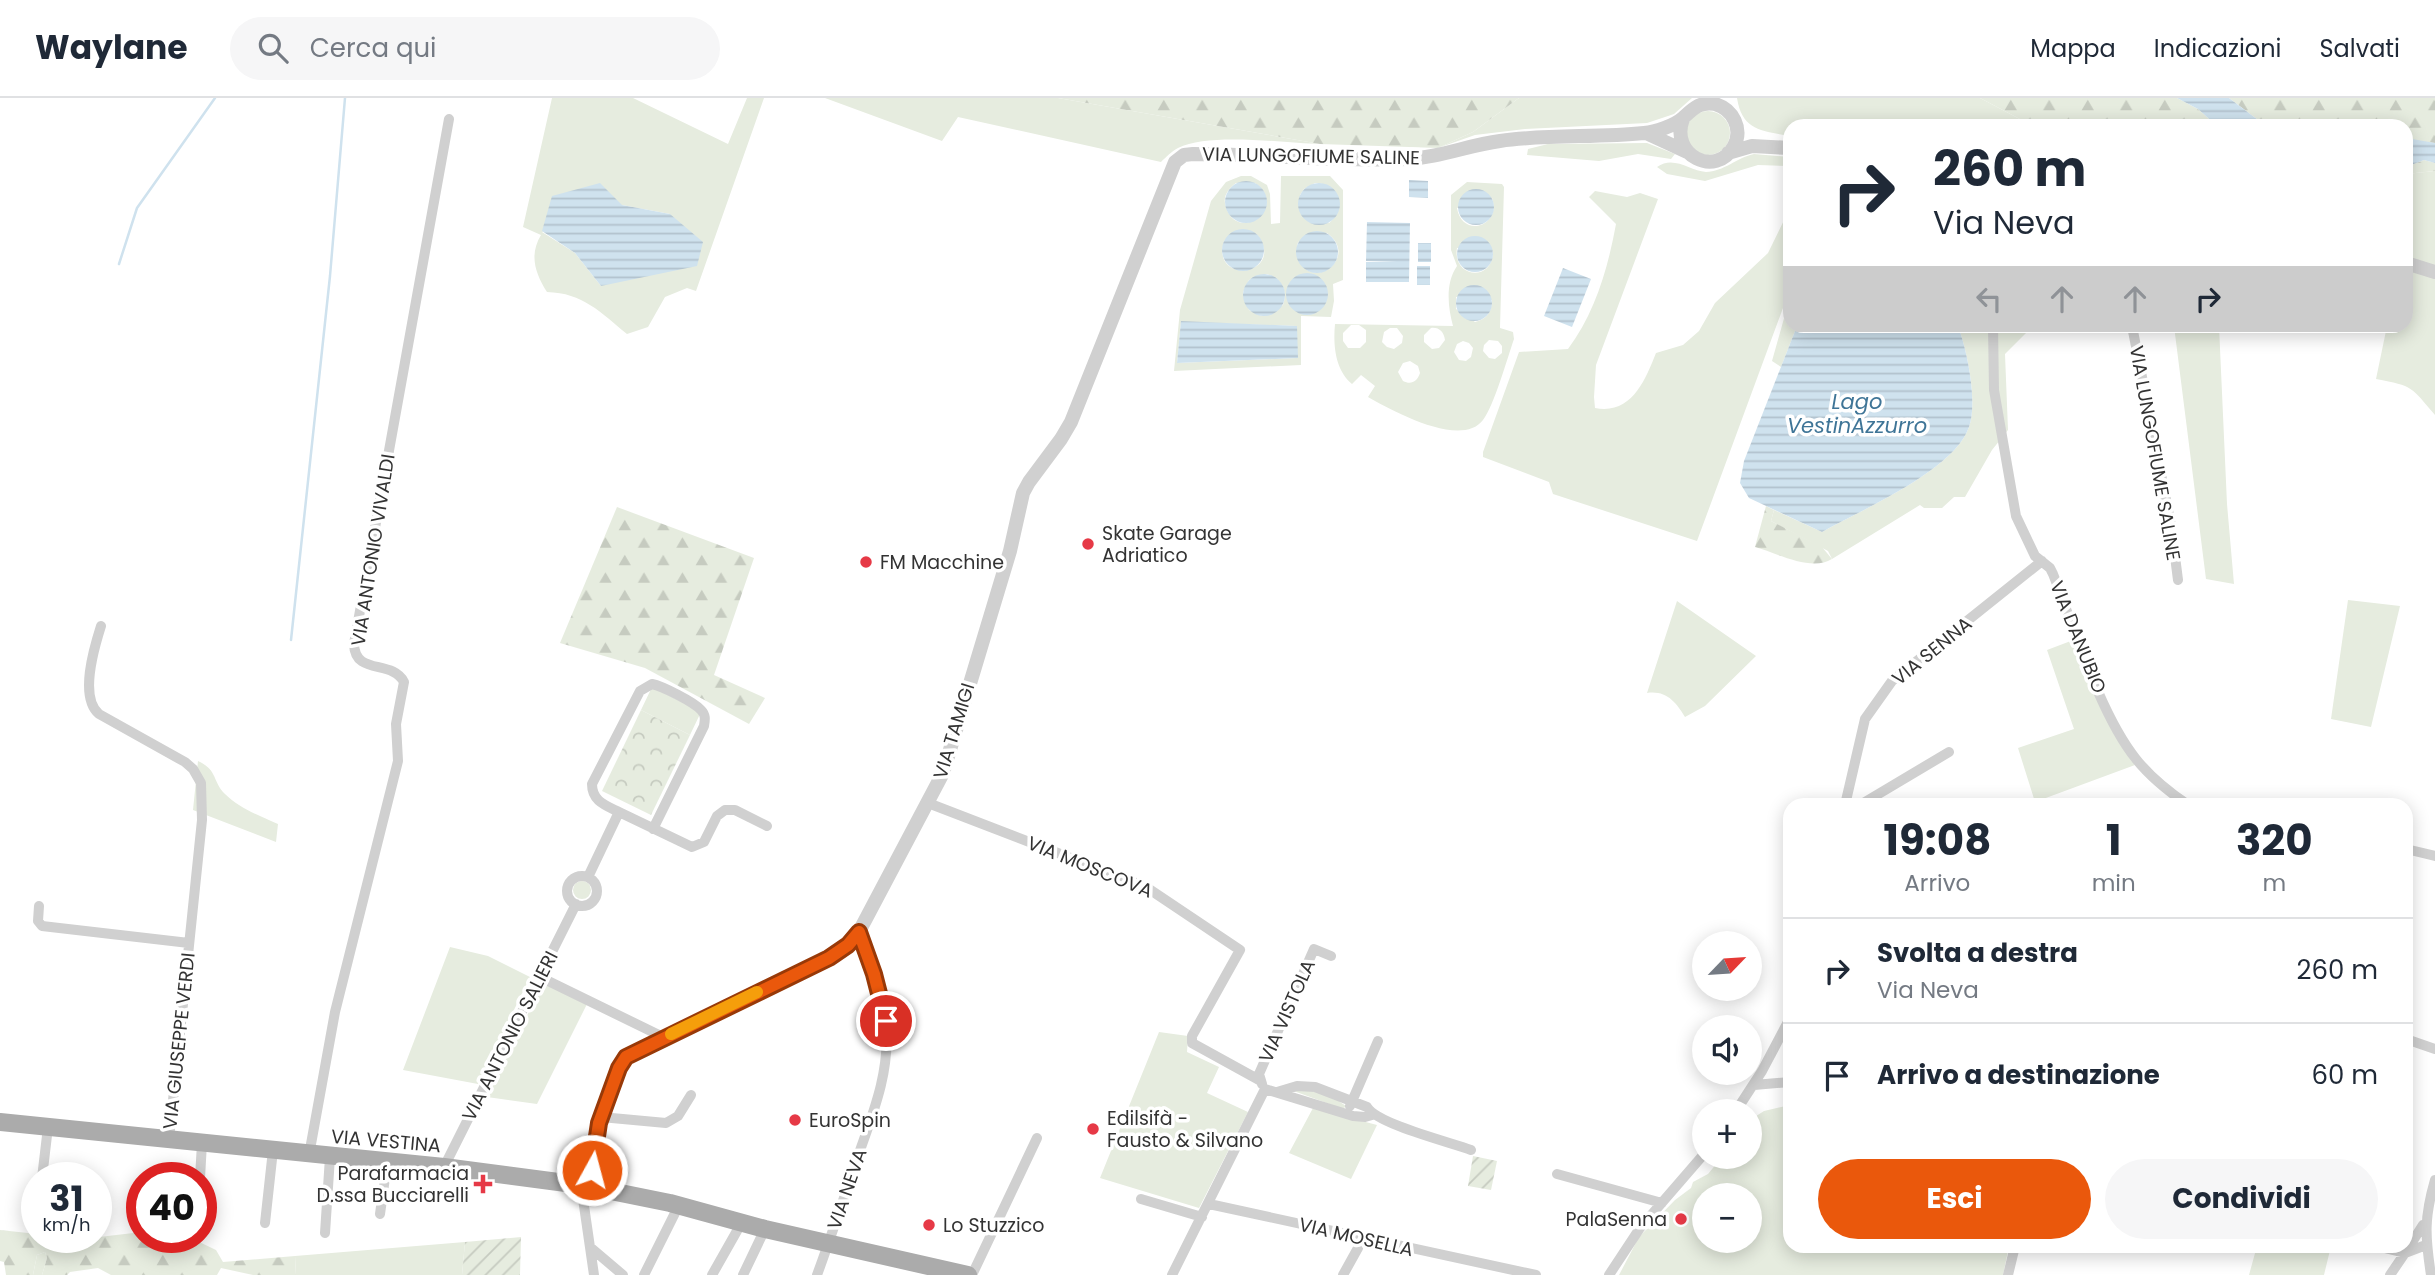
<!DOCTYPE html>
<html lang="it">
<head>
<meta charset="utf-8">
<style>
	:root { --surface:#fff; --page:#f6f6f7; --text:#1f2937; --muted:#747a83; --line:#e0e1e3; --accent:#ea580c }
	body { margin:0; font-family:Poppins,sans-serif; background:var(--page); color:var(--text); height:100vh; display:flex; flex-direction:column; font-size:26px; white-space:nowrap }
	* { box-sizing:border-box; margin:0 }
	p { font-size:23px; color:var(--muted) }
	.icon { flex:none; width:38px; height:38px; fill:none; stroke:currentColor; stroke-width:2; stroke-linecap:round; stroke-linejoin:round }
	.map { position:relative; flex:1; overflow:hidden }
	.side { position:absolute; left:1783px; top:700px; width:630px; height:455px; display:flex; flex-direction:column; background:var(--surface); border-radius:21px; box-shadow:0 4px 18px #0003 }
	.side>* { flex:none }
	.hud { position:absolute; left:1783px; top:21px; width:630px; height:214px; border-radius:21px; box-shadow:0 4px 18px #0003; background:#fff; color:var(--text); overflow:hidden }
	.needle { width:46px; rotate:65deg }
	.fabs { position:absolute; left:1692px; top:833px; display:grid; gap:14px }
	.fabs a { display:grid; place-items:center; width:70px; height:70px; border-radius:50%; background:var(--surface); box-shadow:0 4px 18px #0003; font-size:35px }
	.speed { position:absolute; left:21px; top:1064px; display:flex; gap:14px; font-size:35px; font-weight:700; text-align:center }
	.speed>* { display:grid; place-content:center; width:91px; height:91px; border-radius:50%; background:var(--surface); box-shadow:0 4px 18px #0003; line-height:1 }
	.speed small { font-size:18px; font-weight:400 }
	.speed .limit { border:10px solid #d22; background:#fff; color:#111 }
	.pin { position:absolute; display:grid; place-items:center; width:60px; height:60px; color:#fff; margin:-30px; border:4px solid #fff; border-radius:50%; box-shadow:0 2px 7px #0007 }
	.me { position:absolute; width:77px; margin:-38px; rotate:7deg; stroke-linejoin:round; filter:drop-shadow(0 0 5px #0008) }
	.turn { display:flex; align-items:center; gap:24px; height:147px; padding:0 35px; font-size:32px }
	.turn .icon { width:91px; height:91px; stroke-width:2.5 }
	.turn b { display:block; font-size:49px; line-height:60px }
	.lanes { display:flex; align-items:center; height:66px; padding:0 35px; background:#0003; justify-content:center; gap:35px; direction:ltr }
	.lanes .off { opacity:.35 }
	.eta { display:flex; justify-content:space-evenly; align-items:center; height:119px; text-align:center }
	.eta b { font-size:42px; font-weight:700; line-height:49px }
	.cta { display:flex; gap:14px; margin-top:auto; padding:14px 35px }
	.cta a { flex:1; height:80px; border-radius:42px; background:var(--accent); color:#fff; font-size:28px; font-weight:700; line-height:80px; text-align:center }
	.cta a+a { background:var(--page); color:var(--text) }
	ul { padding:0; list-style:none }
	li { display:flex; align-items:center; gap:21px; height:105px; padding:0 35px; border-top:2px solid var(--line) }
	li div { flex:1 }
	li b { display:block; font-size:26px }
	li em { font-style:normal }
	header { display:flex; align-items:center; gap:42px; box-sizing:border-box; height:98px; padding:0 35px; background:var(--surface); border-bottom:2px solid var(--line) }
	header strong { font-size:33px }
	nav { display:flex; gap:38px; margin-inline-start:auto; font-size:24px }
	.search { width:490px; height:63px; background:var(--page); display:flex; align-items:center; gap:18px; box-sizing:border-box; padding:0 24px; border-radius:38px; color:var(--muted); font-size:26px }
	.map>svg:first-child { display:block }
</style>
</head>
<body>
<header>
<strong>Waylane</strong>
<div class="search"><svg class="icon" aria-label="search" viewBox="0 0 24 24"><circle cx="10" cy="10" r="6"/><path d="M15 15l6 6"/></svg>Cerca qui</div>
<nav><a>Mappa</a><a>Indicazioni</a><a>Salvati</a></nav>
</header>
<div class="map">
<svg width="2435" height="1177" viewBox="0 0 2435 1177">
	<defs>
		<pattern id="forest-firs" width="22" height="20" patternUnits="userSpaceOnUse" patternTransform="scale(1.75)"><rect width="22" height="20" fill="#e6ecdf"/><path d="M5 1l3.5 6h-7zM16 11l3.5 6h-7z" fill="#c6cbc0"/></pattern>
		<pattern id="park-crowns" width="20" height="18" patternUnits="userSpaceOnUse" patternTransform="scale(1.75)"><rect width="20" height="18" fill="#e6ecdf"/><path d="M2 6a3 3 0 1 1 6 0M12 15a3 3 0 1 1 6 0" fill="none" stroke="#c6cbc0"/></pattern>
		<pattern id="garden-furrows" width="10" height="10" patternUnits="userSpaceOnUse" patternTransform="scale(1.75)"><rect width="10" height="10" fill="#e6ecdf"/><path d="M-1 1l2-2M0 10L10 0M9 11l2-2" fill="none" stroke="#c6cbc0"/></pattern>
		<pattern id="water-rules" width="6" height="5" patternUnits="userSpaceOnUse" patternTransform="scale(1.75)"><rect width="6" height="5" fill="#cfe2ee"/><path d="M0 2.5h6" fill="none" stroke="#b2c2cd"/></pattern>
	</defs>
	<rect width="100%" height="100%" fill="#fff"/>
	<path fill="#e6ecdf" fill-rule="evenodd" d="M 552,0 L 633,0 L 728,46 L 747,0 L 764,0 L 696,193 L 687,190 L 665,199 L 648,229 L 627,236 C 600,214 583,195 547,194 C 535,175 529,157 541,137 L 523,129 ZM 622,107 L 670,116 L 601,188 L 575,155 L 542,134 Z
		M 825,0 L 1058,0 L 1320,46 C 1284,45 1209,34 1178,50 C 1172,53 1166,59 1161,64 L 958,19 L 942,43 Z
		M 1519,0 L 1692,0 L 1674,16 L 1647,25 L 1525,31 L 1475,37 L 1438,50 L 1473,34 Z
		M 1737,0 L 1980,0 L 2033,28 L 1790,28 L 1790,38 C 1763,33 1742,33 1737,0 Z
		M1686 35a22 22 0 1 1 44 0a22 22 0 1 1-44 0Z
		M 1647,45 L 1675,56 L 1671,61 L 1638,56 L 1599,63 L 1527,57 L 1528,51 L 1548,46 Z
		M 1754,56 L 1790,59 L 1790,68 L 1758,67 L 1705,83 L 1667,76 L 1657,69 C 1674,57 1690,73 1706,74 C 1723,74 1738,59 1754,56 Z
		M 2435,73 L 2435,317 C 2411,289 2414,288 2376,281 L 2387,228 L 2406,228 L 2406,76 Z
		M 1241,78 L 1251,78 L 1267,87 L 1270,96 L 1271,126 L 1280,125 L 1281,78 L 1330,78 L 1343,92 L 1343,182 L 1333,186 L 1334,203 L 1331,219 L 1301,218 L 1301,267 L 1174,273 L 1180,212 L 1211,103 L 1226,84 ZM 1236,85 L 1255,85 C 1289,110 1237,146 1226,109 C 1222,99 1228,91 1236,85 ZM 1315,85 C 1339,85 1347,111 1329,125 L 1300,97 L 1304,91 ZM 1246,132 C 1255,134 1259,137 1262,145 C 1277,178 1211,185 1224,143 ZM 1327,135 C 1358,157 1318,191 1301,166 C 1296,159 1296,153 1298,144 ZM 1267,176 C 1282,181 1288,192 1283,207 L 1261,218 L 1249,212 L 1243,194 L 1249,182 ZM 1181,224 L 1297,228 L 1297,260 L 1177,265 Z
		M 1467,84 L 1502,86 L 1504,89 L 1500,230 L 1513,234 L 1514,241 C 1507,261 1494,308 1483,322 C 1461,351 1391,312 1368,299 L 1375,288 L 1361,277 L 1352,286 C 1335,272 1333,247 1335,226 L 1453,228 C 1448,210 1445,185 1457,168 L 1451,152 L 1451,97 ZM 1492,100 C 1502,128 1462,141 1457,110 ZM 1457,150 L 1493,153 C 1493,185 1452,180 1457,150 ZM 1456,199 L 1492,202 C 1492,214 1487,221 1475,224 L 1456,211 ZM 1351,227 L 1359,227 L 1366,232 L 1366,244 L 1360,250 L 1348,250 L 1343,243 L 1343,235 ZM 1390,230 L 1397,230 L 1403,238 L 1402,245 L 1394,251 L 1387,249 L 1382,244 L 1384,234 ZM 1431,230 C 1439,229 1444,234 1445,242 L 1439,250 L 1432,251 L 1424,244 L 1424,237 ZM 1489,242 L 1498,243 L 1502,248 L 1502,255 L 1495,261 L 1489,260 L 1483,253 L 1484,247 ZM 1463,243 L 1469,245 L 1473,250 L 1471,259 L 1466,263 L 1459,262 L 1454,254 L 1457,246 ZM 1410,263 L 1418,268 L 1420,275 C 1417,284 1411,287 1403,283 L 1398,274 L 1403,265 Z
		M 1595,93 L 1627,99 L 1640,95 L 1658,101 L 1596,267 L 1594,299 L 1595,310 C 1631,317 1645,283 1656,255 L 1683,247 L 1699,233 L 1715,205 L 1768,155 L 1790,110 L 1790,191 L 1697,443 L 1553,396 L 1549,384 L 1483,359 L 1483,354 L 1519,254 L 1568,251 C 1595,215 1608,170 1616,126 L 1589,99 Z
		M 1790,199 L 1790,228 L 1797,228 L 1781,269 L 1772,263 Z
		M 1958,228 L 2033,228 L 2005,256 L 2008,332 L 1992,352 L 1965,399 L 1954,399 L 1942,410 L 1924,410 L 1920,407 L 1832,461 L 1828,453 L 1771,423 L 1774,412 L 1822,434 C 1861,412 1955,372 1969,329 C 1978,304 1967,252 1958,228 Z
		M 2174,228 L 2219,228 L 2227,406 L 2234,486 L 2206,481 Z
		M 2348,502 L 2400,508 L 2371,629 L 2331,621 Z
		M 1677,503 L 1756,558 L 1705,608 L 1685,619 C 1676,604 1666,592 1647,595 Z
		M 2076,541 L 2135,667 L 2035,704 L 2018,650 L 2074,631 L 2047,552 Z
		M 652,589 L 701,614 L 690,637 L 641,612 Z
		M 198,663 C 218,672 212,683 225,696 C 239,710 260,718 278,726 L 276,744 L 193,712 Z
		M573 792a9 9 0 1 1 18 0a9 9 0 1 1-18 0Z
		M 450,849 L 488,858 L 530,879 L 478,986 L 403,972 Z
		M 543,885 L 587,906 L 537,1006 L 487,999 Z
		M 1159,934 L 1188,938 L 1187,954 L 1219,969 L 1207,995 L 1248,1014 L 1199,1110 L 1100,1080 Z
		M 1300,989 L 1334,1000 L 1346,1008 L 1343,1011 L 1291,992 Z
		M 1790,1007 L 1790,1148 L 2009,1148 L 2003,1177 L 1619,1177 L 1639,1139 L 1675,1102 L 1691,1090 L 1693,1084 L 1708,1076 L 1722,1059 L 1750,1059 L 1750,1022 L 1764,1013 ZM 1704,1097 L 1750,1097 L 1750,1143 L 1704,1143 Z
		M 1313,1010 L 1377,1027 L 1351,1081 L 1289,1055 Z
		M 465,1144 L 462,1177 L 296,1177 L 295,1158 Z
		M 2257,1148 L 2331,1148 L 2324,1177 L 2249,1177 Z
		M 45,1154 L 47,1160 L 42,1177 L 33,1177 L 37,1157 Z"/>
	<path fill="url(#forest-firs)" d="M 1058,0 L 1519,0 L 1473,34 L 1438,50 L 1320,46 Z
		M 1980,0 L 2177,0 L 2198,11 L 2217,28 L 2033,28 Z
		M 2229,0 L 2435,0 L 2435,45 L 2406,42 L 2406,28 L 2266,28 Z
		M 2424,62 L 2435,65 L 2435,73 L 2406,76 L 2406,69 Z
		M 1766,408 L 1774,412 L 1771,423 L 1822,449 L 1832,461 C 1811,474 1777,455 1755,449 Z
		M 617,409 L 754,460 L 714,577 L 765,600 L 749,626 L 645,570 L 560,545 Z
		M 0,1132 L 37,1136 L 37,1139 L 82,1141 L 142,1134 L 142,1139 L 165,1144 L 193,1141 L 216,1152 L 223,1164 L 295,1158 L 296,1177 L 253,1177 L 221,1170 L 217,1177 L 111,1177 L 98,1170 L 70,1174 L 67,1177 L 42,1177 L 47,1160 L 45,1154 L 37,1157 L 33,1177 L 6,1177 L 4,1164 L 0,1163 Z"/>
	<path fill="url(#park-crowns)" d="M 641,612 L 690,637 L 651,717 L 602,693 Z"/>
	<path fill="url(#garden-furrows)" d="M 1473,1058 L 1497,1063 L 1491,1092 L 1468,1088 Z
		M 521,1139 L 520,1177 L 462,1177 L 465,1144 Z"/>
	<path fill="url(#water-rules)" d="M 2177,0 L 2229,0 L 2266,28 L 2217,28 L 2198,11 Z
		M 2412,41 L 2435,45 L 2435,65 L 2424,62 L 2406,69 L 2406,42 Z
		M 1409,82 L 1428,83 L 1428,100 L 1409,99 Z
		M1225 104a21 21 0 1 1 42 0a21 21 0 1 1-42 0Z
		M 600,85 L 622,107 L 670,116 L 703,144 L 697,168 L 601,188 L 575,155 L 542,133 L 552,98 Z
		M1298 106a21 21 0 1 1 42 0a21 21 0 1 1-42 0Z
		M1458 109a18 18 0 1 1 36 0a18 18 0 1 1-36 0Z
		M 1367,124 L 1410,125 L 1409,184 L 1366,184 L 1366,164 L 1397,164 L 1366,163 Z
		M1222 152a21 21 0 1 1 42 0a21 21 0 1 1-42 0Z
		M1296 154a21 21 0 1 1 42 0a21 21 0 1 1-42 0Z
		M1457 156a18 18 0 1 1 36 0a18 18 0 1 1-36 0Z
		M 1418,145 L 1431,145 L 1431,164 L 1418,164 Z
		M 1417,168 L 1430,168 L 1430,187 L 1417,187 Z
		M 1563,170 L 1591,181 L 1572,229 L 1544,218 Z
		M1286 196a21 21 0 1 1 42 0a21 21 0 1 1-42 0Z
		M1243 197a21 21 0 1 1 42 0a21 21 0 1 1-42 0Z
		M1456 205a18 18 0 1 1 36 0a18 18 0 1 1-36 0Z
		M 1181,223 L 1297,228 L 1298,260 L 1177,265 Z
		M 1797,228 L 1958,228 C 1967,252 1978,304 1969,329 C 1955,372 1861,412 1822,434 L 1749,400 L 1740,385 L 1744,363 Z"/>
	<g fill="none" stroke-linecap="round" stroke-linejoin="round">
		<path stroke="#cfe2ee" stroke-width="2.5" d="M 119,166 L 137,110 L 215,0
			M 291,542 L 330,178 L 345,0"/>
		<path stroke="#d0d0d0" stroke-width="10" d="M 1993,228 L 1994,292 L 2016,418 L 2035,458 L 2050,470 L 2053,476 C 2075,532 2100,616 2136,661 C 2151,680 2169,694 2188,707
			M 2132,228 L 2171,427 L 2178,482
			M 101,528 C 94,550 79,599 99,616 L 185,664 L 193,671 L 201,685 L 202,722 L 169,1041
			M 928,705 L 1146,789 L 1240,852 L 1192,938 L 1192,945 L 1261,983
			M 1845,707 L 1865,621 L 1892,583 L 2042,463
			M 1860,707 L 1949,654
			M 619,714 L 692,749 L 704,744 L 717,718 L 725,712 L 735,712 L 767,728
			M 2406,751 L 2435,758
			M567 793a15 15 0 1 1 30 0a15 15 0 1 1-30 0Z
			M 588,779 L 619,714 C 605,707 592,703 592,686 L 640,593 L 652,586 C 662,588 694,604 701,612 C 706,617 705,622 704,628 L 653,731
			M 39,808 L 38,823 L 42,828 L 189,845
			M 540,879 L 663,939
			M 2406,941 L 2435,951
			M 1262,986 L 1259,976 L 1314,851 L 1331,858
			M 1754,987 L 1790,984
			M 1277,994 L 1297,988 L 1315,989 L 1367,1009 C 1377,1026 1449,1044 1471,1052
			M 1350,1008 L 1378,943
			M 1736,1013 L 1762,973 L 1790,920
			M 601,1019 L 666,1025 L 678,1018 L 691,997
			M 309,1057 L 335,914 L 398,663 L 396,626 L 404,584 C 392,561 355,578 354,546 L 449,21
			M 444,1069 L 576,806
			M 1557,1076 L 1662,1105
			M 42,1080 L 48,1029
			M 200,1080 L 202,1045
			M 581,1087 L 594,1177
			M 1141,1101 L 1202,1119
			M 1209,1106 L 1536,1177
			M 380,1116 L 387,1065
			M 265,1125 L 273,1052
			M 325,1135 L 330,1059
			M 2376,1148 L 2405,1155 L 2423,1127
			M 590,1149 L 623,1177
			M 644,1177 L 679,1107
			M 712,1177 L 742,1124
			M 743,1177 L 765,1131
			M 817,1177 C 831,1139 844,1100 857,1061 C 871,1020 890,976 886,931 C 884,898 871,864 859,834
			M 972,1177 L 1037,1040
			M 1172,1177 L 1265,991 L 1353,1018 L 1365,1019 L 1372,1017
			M 1343,1177 L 1358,1150
			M 1609,1177 L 1640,1130 L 1704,1056
			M 2008,1177 L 2015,1148
			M 2390,1177 L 2405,1155 L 2426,1147
			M 2431,1177 C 2425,1138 2424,1120 2435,1082"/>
		<path stroke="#d0d0d0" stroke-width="14" d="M 1646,35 L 1687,54
			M 1728,55 L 1752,48 L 1790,50
			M 2406,165 L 2435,174
			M 591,1089 L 599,1025 L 619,970 L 626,959 L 829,860 L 848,847 L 861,830 L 943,675 L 1010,453 L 1023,395 L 1029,384 L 1061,341 L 1071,324 L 1175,64 L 1184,57 L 1193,56 C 1264,56 1335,64 1406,61 C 1439,60 1468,47 1500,43 C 1548,36 1596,40 1644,35 C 1655,34 1674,28 1683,20 C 1693,11 1700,3 1715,6 C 1733,11 1743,31 1734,48 C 1716,81 1669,57 1683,21"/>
		<path stroke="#ababab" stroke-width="18" d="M 0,1024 L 444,1069 L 581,1087 L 670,1105 L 765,1131 L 968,1177"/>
	</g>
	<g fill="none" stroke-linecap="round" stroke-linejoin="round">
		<defs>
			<path id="route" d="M 592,1072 L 599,1025 L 619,970 L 626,959 L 829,860 L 848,847 L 859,834 L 874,876 L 886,923"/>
		</defs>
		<use href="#route" stroke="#983908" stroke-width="18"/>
		<use href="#route" stroke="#ea580c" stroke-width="12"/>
		<path stroke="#f59e0b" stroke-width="12" d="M 671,936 L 757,894"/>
	</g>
	<g fill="#e63946" stroke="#fff" stroke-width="2.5">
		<circle cx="1088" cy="446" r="7"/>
		<circle cx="866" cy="464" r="7"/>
		<circle cx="795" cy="1022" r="7"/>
		<circle cx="1093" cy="1031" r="7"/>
		<path d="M479.5 1075.5h7v7h7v7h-7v7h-7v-7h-7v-7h7z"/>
		<circle cx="1681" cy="1121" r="7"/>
		<circle cx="929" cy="1127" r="7"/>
	</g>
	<g text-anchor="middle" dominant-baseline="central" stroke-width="7" stroke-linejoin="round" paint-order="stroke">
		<g font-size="19" fill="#333" stroke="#fff">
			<text transform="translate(1311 58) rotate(1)">VIA LUNGOFIUME SALINE</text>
			<text transform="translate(2155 355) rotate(80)">VIA LUNGOFIUME SALINE</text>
			<text transform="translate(373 452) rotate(-81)">VIA ANTONIO VIVALDI</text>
			<text transform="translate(2078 539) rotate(68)">VIA DANUBIO</text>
			<text transform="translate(1932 553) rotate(-39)">VIA SENNA</text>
			<text transform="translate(954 633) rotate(-73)">VIA TAMIGI</text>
			<text transform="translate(1090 769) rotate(22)">VIA MOSCOVA</text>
			<text transform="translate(1287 913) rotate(-66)">VIA VISTOLA</text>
			<text transform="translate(510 938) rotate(-63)">VIA ANTONIO SALIERI</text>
			<text transform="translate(179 943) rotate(-84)">VIA GIUSEPPE VERDI</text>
			<text transform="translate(386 1043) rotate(5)">VIA VESTINA</text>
			<text transform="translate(847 1091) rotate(-71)">VIA NEVA</text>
			<text transform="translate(1356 1139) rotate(13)">VIA MOSELLA</text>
		</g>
		<g font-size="19" fill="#333" stroke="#fff" text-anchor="start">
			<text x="1102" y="435">Skate Garage<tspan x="1102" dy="22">Adriatico</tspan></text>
			<text x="880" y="464">FM Macchine</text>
			<text x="1107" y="1020">Edilsifà -<tspan x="1107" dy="22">Fausto &amp; Silvano</tspan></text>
			<text x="809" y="1022">EuroSpin</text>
			<text x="469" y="1075" text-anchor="end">Parafarmacia<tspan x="469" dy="22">D.ssa Bucciarelli</tspan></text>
			<text x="1667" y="1121" text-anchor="end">PalaSenna</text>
			<text x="943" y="1127">Lo Stuzzico</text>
		</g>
		<g font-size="21" font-style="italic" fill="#3f7597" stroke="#fff">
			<text x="1857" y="303">Lago<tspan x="1857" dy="24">VestinAzzurro</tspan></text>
		</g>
	</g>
</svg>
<div class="fabs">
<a><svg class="needle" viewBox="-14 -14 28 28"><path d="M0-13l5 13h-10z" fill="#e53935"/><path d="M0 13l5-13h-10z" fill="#747a83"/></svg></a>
<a><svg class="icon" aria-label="sound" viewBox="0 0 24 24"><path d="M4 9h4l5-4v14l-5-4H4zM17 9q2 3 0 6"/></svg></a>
<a>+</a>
<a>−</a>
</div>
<div class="speed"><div>31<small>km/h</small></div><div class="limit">40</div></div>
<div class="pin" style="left:886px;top:923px;background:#d93025"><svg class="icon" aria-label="arrive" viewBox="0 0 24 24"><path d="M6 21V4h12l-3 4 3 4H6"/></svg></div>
<svg class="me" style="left:592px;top:1072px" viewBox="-20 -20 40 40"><circle r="17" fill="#ea580c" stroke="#fff" stroke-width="3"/><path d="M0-11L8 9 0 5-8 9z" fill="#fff"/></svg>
<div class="hud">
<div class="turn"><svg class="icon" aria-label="right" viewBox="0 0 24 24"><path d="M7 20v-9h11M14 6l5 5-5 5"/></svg><div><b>260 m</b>Via Neva</div></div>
<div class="lanes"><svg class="icon off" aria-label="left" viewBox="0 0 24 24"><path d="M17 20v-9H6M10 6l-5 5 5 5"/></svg><svg class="icon off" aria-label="ahead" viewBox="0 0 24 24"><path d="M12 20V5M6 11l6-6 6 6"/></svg><svg class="icon off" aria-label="ahead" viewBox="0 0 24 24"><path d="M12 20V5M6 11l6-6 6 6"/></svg><svg class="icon" aria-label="right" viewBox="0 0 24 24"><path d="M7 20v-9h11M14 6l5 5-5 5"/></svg></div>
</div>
<section class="side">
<div class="eta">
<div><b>19:08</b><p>Arrivo</p></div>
<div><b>1</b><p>min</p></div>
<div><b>320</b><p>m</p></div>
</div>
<ul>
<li><svg class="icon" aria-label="right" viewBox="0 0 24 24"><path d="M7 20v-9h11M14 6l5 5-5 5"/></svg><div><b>Svolta a destra</b><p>Via Neva</p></div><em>260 m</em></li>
<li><svg class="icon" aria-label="arrive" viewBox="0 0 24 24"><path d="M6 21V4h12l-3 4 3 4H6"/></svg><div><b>Arrivo a destinazione</b></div><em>60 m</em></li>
</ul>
<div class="cta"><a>Esci</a><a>Condividi</a></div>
</section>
</div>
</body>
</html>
